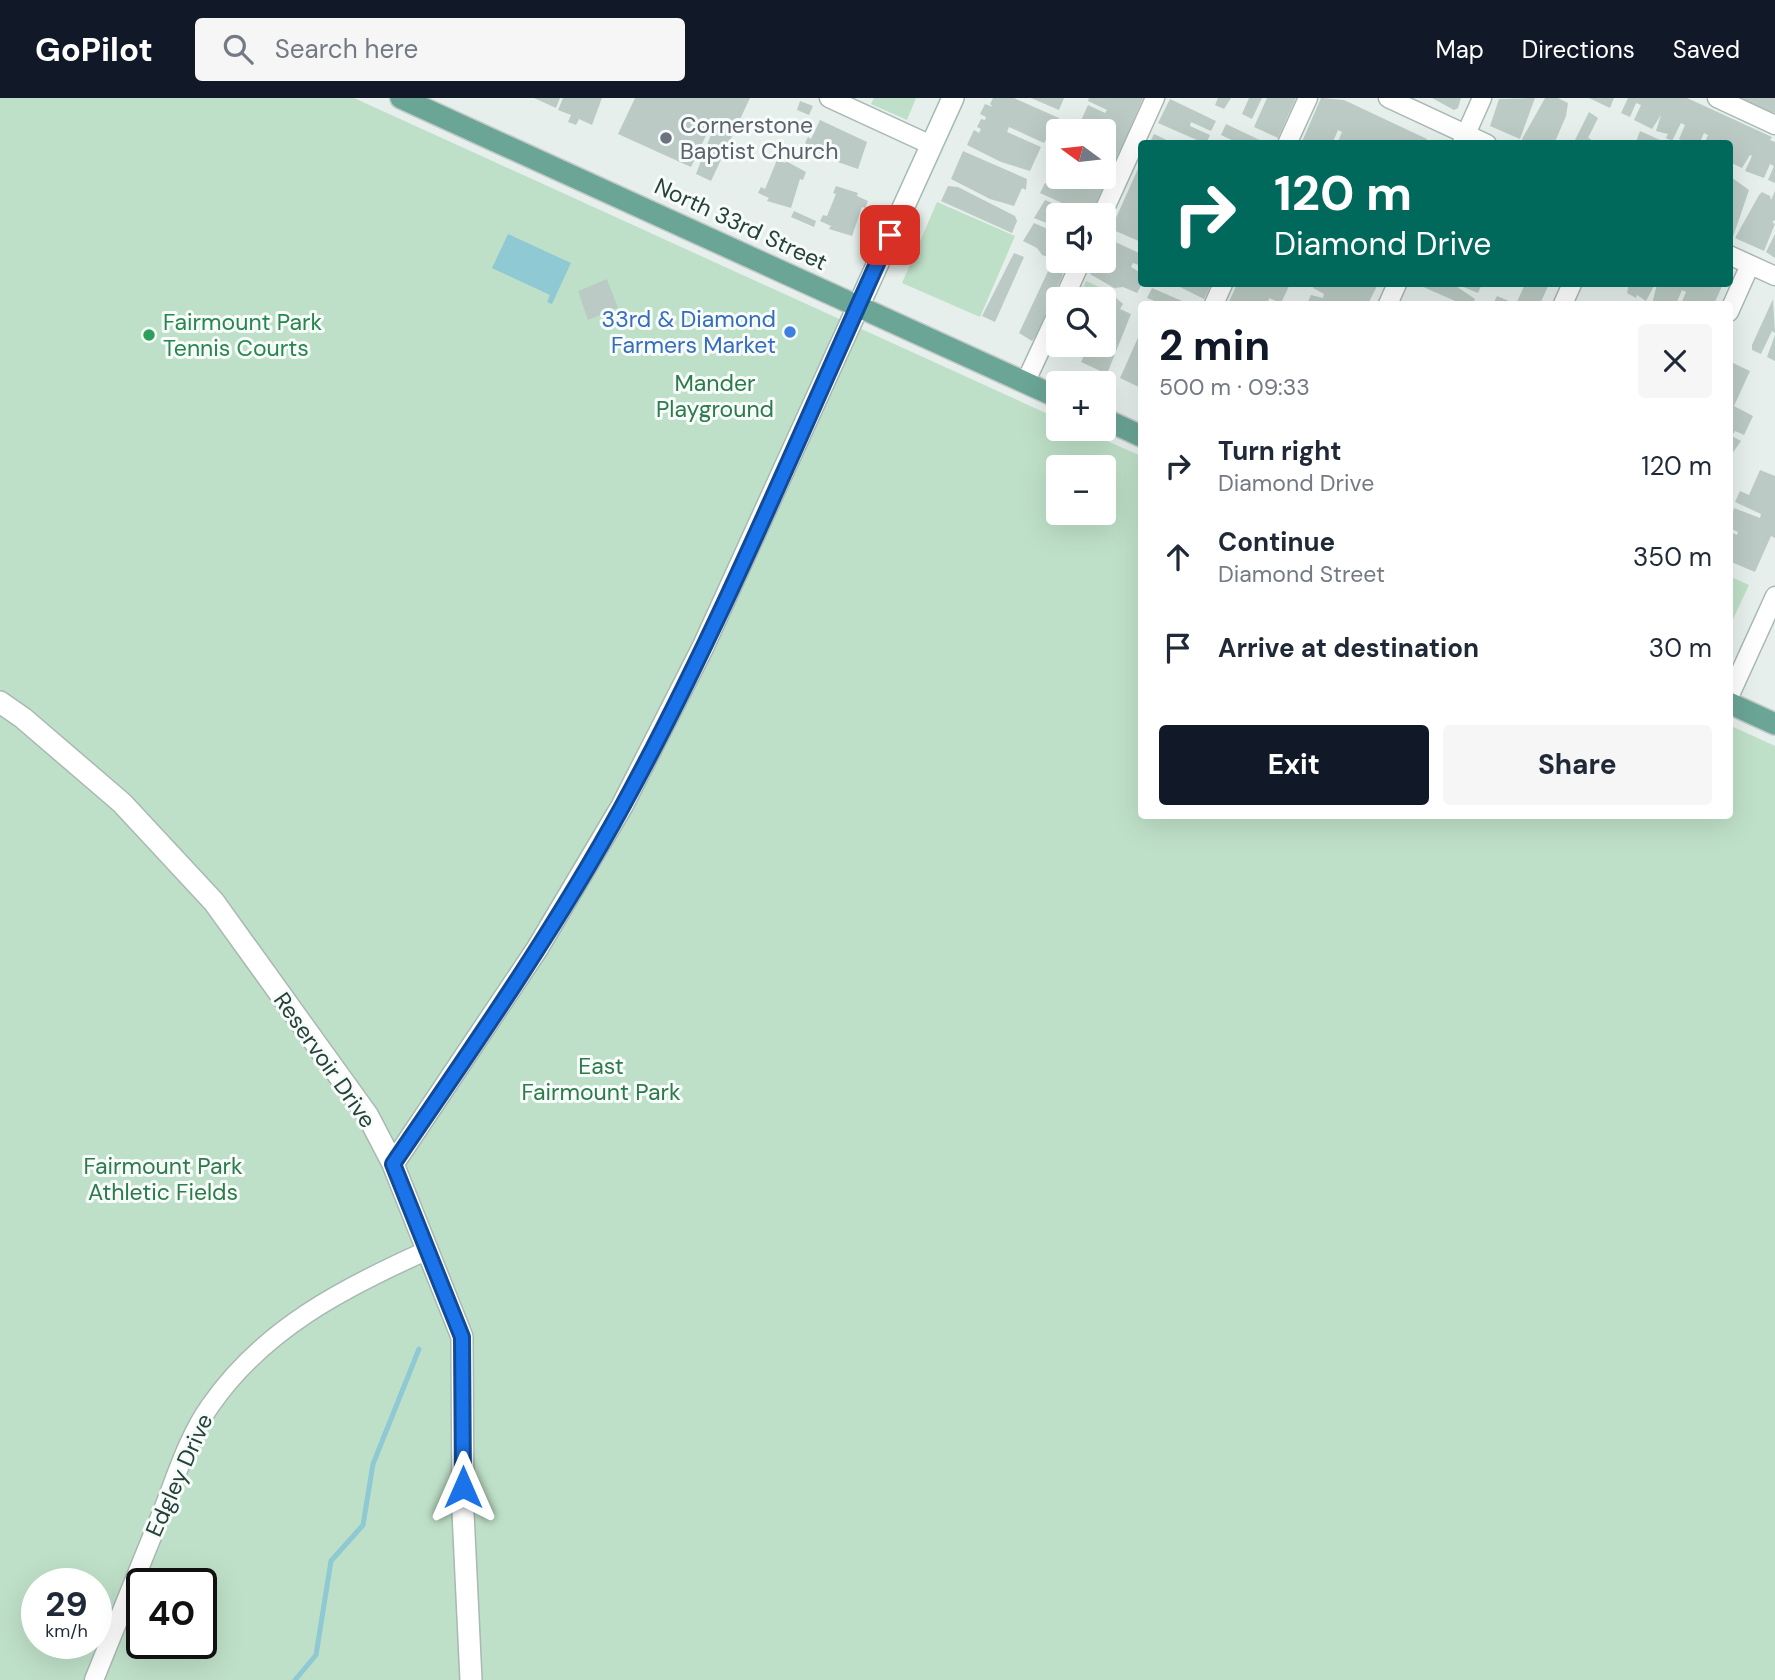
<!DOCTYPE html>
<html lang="en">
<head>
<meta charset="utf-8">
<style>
	:root { --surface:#fff; --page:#f6f6f7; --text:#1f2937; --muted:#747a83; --accent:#111827 }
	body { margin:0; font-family:"DM Sans",sans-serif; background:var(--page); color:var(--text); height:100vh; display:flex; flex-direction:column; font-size:26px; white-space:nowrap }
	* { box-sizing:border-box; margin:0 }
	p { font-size:23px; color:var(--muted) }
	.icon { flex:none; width:38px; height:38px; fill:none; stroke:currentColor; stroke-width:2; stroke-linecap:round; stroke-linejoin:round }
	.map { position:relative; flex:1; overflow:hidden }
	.details { position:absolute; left:1138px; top:203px; width:595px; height:518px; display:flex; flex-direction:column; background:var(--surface); border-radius:7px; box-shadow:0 7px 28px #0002 }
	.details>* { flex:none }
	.hud { position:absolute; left:1138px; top:42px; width:595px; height:147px; border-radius:7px; box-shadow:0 7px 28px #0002; background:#00695c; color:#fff; overflow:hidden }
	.needle { width:46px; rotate:285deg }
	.controls { position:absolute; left:1046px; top:21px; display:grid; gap:14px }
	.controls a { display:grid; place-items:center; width:70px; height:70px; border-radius:7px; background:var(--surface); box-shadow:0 7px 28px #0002; font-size:35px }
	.speed { position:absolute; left:21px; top:1470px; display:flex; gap:14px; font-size:35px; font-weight:700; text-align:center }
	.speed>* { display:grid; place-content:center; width:91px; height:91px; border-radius:50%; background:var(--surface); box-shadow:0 7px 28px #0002; line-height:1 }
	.speed small { font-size:18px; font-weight:400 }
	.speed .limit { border:4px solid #111; border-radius:10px; background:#fff; color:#111 }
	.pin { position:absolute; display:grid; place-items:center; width:60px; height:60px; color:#fff; margin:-30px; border-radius:14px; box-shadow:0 4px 10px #0006 }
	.me { position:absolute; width:77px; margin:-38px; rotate:0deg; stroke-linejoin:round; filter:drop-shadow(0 0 5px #0008) }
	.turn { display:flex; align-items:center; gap:24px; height:147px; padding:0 21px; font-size:32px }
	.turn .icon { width:91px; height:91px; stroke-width:2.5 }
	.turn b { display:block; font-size:49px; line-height:60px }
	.round { display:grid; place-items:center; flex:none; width:74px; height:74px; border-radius:7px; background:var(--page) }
	.summary { display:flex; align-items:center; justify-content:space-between; height:119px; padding:0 21px }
	h1 { font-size:42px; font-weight:700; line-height:52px; color:var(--accent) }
	.cta { display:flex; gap:14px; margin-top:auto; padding:14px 21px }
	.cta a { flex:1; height:80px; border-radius:7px; background:var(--accent); color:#fff; font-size:28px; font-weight:700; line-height:80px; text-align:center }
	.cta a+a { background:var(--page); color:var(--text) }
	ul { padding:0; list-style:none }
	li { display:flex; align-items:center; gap:21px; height:91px; padding:0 21px }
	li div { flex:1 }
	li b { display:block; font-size:26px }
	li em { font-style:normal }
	header { display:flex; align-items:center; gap:42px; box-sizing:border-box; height:98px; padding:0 35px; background:var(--accent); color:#fff }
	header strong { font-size:33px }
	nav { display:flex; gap:38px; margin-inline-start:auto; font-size:24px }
	.search { width:490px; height:63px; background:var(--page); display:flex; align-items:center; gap:18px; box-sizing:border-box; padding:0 24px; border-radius:7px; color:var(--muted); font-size:26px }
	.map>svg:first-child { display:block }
</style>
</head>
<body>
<header>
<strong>GoPilot</strong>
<div class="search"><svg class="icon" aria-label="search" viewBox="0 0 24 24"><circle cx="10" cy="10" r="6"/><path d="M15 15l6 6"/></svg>Search here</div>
<nav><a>Map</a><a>Directions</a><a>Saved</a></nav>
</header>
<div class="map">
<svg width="1775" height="1582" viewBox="0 0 1775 1582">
	<rect width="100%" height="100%" fill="#e6efeb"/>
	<path fill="#bfe0c8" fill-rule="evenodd" d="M 0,0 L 354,0 L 1059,321 L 1059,331 L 1080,331 L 1141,358 L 1141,718 L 1729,718 L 1729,627 L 1775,648 L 1775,1582 L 0,1582 ZM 1059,369 L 1104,369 L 1104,415 L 1059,415 ZM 37,1486 L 96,1486 L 96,1545 L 37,1545 ZM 142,1486 L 201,1486 L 201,1545 L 142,1545 Z
		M 874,0 L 916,0 L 907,22 L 871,6 Z
		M 937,104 L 1015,138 L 980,219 L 902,185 Z
		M 1086,183 L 1110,194 L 1104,206 L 1104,201 L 1078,201 Z
		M 1729,478 L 1749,487 L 1729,530 Z"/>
	<path fill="#8ec9d4" d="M 508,136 L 571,165 L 552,206 L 547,204 L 550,197 L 492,170 Z"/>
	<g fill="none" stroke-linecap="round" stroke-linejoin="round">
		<path stroke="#8ec9d4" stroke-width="5" d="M 295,1582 L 316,1557 L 331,1463 L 363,1427 L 373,1366 L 419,1251"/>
	</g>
	<path fill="#bbcac4" d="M 534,0 L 560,0 L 556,10 Z
		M 563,0 L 602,0 L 592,27 L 579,21 L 576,27 L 568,24 L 571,17 L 558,12 Z
		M 635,0 L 750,0 L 711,83 L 696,76 L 715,26 L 712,25 L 691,69 L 618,36 Z
		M 993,0 L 1014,0 L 1059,20 L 1044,45 L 1009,29 L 1007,34 L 1041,49 L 1030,73 L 1001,64 L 967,47 L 974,32 L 979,35 L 981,31 L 977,29 L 981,21 L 985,22 L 986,19 L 980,16 L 985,6 L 993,9 L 990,6 Z
		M 1031,0 L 1064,0 L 1059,12 Z
		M 1089,0 L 1143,0 L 1117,62 L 1104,56 L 1104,33 L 1093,33 L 1079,27 L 1088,7 L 1105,15 L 1107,12 L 1088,3 Z
		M 1218,0 L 1231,0 L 1224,11 L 1215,7 Z
		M 1249,0 L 1262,0 L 1252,21 L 1242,16 Z
		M 1267,0 L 1296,0 L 1278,40 L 1254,29 Z
		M 1321,0 L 1344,2 L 1427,41 L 1425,46 L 1337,46 L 1342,34 L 1338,32 L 1332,46 L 1301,46 Z
		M 1432,0 L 1461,0 L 1458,10 L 1454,12 Z
		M 1535,0 L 1520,41 L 1490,28 L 1499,1 Z
		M 1545,0 L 1558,0 L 1568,5 L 1566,18 L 1554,46 L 1526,46 L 1522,41 Z
		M 1589,0 L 1614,0 L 1610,10 Z
		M 1628,0 L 1687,0 L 1772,39 L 1770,42 L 1775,44 L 1775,85 L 1768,82 L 1774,68 L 1770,66 L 1764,80 L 1745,73 L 1752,58 L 1750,57 L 1742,70 L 1729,64 L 1729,46 L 1704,46 L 1708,37 L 1704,35 L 1699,46 L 1689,46 L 1679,41 L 1685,27 L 1681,25 L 1672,43 L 1666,40 L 1668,36 L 1656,33 L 1661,17 L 1652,31 L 1634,22 L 1641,7 L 1636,5 L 1630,19 L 1621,15 Z
		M 1738,0 L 1775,0 L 1775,15 L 1769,14 Z
		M 1170,1 L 1216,23 L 1211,33 L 1191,24 L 1190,28 L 1210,37 L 1206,46 L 1158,25 Z
		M 800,3 L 813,8 L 809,17 L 797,12 Z
		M 1589,14 L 1598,20 L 1588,40 L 1591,41 L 1589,46 L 1573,46 Z
		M 820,22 L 867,44 L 858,71 L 832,62 L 834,60 L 828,57 L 827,60 L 805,45 L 808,39 L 811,41 Z
		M 1226,26 L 1268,46 L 1240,46 L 1221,37 Z
		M 1640,33 L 1660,42 L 1659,46 L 1635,46 Z
		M 1154,36 L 1175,46 L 1149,46 Z
		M 963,53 L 1027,81 L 1026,92 L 1022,90 L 1014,108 L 990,101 L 951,81 Z
		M 777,62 L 785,65 L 786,63 L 806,74 L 803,82 L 800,81 L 791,110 L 767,103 L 769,100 L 758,95 L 761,89 L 765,91 Z
		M 1141,64 L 1141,144 L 1111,131 Z
		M 1104,70 L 1111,72 L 1091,117 L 1059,117 L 1059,163 L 1042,157 L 1037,150 L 1023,143 L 1034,125 L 1052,133 L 1054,128 L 1034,120 L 1045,102 L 1062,109 L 1064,106 L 1040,95 L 1045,85 L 1052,88 L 1056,78 L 1073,86 L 1075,82 L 1068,79 L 1104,79 Z
		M 1731,79 L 1749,92 L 1733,139 L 1729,137 Z
		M 836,88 L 858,95 L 857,98 L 868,103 L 865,110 L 862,109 L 852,138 L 829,131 L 831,128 L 820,123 L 823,117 L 827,118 L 836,96 L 833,95 Z
		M 948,88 L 958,89 L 1015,118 L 1017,123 L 1012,135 L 941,103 Z
		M 1775,93 L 1775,122 L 1772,124 L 1775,126 L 1764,153 L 1735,140 L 1759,97 L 1762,94 L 1770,98 L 1771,102 Z
		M 794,113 L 816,123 L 814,129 L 791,119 Z
		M 1775,136 L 1775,160 L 1766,154 Z
		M 1107,140 L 1141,156 L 1141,168 L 1133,165 L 1131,169 L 1141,175 L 1139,184 L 1142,186 L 1137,195 L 1123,189 L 1114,190 L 1090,176 L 1096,163 L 1104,163 Z
		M 1014,155 L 1024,159 L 995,224 L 982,218 Z
		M 1050,169 L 1063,175 L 1062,179 L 1052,200 L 1052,209 L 1048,209 L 1039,234 L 1032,243 L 1019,235 Z
		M 607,181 L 618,210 L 588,222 L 578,193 Z
		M 1174,186 L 1203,186 L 1210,189 L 1204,201 Z
		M 1237,186 L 1290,186 L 1281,205 L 1269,200 L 1268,204 L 1273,206 L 1228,206 Z
		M 1315,186 L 1378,186 L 1368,206 L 1307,206 L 1311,197 L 1323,200 L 1324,196 L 1313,190 Z
		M 1422,186 L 1453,186 L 1475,201 L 1472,206 L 1462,206 L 1421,188 Z
		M 1456,186 L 1482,186 L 1478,195 Z
		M 1525,186 L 1549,186 L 1540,206 L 1516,206 Z
		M 1629,186 L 1655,186 L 1646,203 L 1637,197 L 1636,200 L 1627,195 Z
		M 1657,186 L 1723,186 L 1714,206 L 1681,206 L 1686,194 L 1682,192 L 1676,206 L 1652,206 Z
		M 1152,190 L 1189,206 L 1162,206 L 1147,200 Z
		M 1114,198 L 1123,206 L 1120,211 L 1131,216 L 1107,276 L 1081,264 L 1089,247 L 1104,247 L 1104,217 Z
		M 1497,198 L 1516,206 L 1493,206 Z
		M 1773,201 L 1775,235 L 1772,233 L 1761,256 L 1752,252 L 1752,247 Z
		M 1141,233 L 1141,290 L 1120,280 Z
		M 1775,237 L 1775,263 L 1767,259 Z
		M 1731,264 L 1750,273 L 1734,308 L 1753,318 L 1744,337 L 1735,333 L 1732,338 L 1741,343 L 1729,360 Z
		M 1760,372 L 1775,378 L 1775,440 L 1771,438 L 1755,474 L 1729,463 L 1729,433 L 1737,437 L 1738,434 L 1729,430 L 1734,410 L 1760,420 L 1761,416 L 1735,404 L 1740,393 L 1749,397 Z"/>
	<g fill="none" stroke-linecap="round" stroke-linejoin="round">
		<defs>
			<path id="minor" d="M 829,0 L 931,47
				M 1388,0 L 1487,46
				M 1717,0 L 1775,27
				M 1462,45 L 1482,0
				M 1287,46 L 1308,0
				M 1102,117 L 1155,0
				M 1729,157 L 1775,178
				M 1064,201 L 1081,163
				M 1214,206 L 1223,186
				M 1388,206 L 1397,186
				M 1563,206 L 1572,186
				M 1729,214 L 1750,167
				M 1025,285 L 1059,212
				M 1729,599 L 1775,498
				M 94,1582 C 117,1526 139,1470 162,1414 C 176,1379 188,1339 210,1308 C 263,1231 345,1189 428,1152"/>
			<path id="tertiary" d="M 0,604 L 23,620 L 122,705 L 214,804 L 368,1018 L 393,1066 L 462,1239 L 463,1414 L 471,1582
				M 393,1066 L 537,851 L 622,708 L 703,549 L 858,209"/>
			<path id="secondary" d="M 858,209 L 953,0"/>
			<path id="primary" d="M 401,0 L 1059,300
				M 1104,321 L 1141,338
				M 1729,605 L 1775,626"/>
		</defs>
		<use href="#minor" stroke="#a8b8b2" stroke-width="21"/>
		<use href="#tertiary" stroke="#a8b8b2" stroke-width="24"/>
		<use href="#secondary" stroke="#a4bbb3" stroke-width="24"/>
		<use href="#primary" stroke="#c2cac8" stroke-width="24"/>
		<use href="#minor" stroke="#fff" stroke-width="18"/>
		<use href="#tertiary" stroke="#fff" stroke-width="21"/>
		<use href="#secondary" stroke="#fff" stroke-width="21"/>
		<use href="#primary" stroke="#6aa596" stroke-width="21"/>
	</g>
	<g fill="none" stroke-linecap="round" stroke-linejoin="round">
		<defs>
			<path id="route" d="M 463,1389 L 462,1239 L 393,1066 C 473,949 554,833 622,709 C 723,524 803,328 890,137"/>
		</defs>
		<use href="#route" stroke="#114b97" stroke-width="18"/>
		<use href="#route" stroke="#1a73e8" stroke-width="12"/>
	</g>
	<circle fill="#6b7280" stroke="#f7fbf9" stroke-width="2.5" cx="666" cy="40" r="7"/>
	<circle fill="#3f7fe0" stroke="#f7fbf9" stroke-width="2.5" cx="790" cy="234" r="7"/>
	<circle fill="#2e9e5b" stroke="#f7fbf9" stroke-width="2.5" cx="149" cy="237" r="7"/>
	<g text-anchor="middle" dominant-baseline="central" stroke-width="6" stroke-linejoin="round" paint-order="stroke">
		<g font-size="23" fill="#5b616d" stroke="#f7fbf9" text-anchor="start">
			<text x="680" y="27">Cornerstone<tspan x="680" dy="26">Baptist Church</tspan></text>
		</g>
		<g font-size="23" fill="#24423a" stroke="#f7fbf9">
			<text transform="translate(741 126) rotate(25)">North 33rd Street</text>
			<text transform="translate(325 962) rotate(55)">Reservoir Drive</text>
			<text transform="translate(179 1377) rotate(-66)">Edgley Drive</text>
		</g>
		<g font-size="23" fill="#366cbe" stroke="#f7fbf9" text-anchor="end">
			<text x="776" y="221">33rd &amp; Diamond<tspan x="776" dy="26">Farmers Market</tspan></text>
		</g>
		<g font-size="23" fill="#27864d" stroke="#f7fbf9" text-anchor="start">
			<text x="163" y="224">Fairmount Park<tspan x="163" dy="26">Tennis Courts</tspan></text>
		</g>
		<g font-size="23" fill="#2d7a4b" stroke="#f7fbf9">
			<text x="715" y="285">Mander<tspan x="715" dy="26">Playground</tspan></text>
			<text x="601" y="968">East<tspan x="601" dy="26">Fairmount Park</tspan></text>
			<text x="163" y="1068">Fairmount Park<tspan x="163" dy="26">Athletic Fields</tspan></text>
		</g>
	</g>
</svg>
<div class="controls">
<a><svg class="needle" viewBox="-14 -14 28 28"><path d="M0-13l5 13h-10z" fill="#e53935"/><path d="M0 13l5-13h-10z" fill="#747a83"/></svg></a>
<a><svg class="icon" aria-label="sound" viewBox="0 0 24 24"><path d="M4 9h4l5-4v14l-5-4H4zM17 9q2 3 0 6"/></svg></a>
<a><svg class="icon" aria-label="search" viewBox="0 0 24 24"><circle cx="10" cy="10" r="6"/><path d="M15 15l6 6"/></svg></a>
<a>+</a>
<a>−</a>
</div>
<div class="speed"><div>29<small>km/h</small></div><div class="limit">40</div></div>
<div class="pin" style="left:890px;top:137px;background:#d93025"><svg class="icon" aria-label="arrive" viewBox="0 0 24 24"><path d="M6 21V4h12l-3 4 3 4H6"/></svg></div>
<svg class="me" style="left:463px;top:1389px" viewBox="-20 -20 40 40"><path d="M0-17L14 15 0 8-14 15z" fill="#1a73e8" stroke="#fff" stroke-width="4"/></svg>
<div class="hud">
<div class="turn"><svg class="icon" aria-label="right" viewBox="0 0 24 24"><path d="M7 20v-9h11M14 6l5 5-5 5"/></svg><div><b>120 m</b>Diamond Drive</div></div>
</div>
<section class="details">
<div class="summary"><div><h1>2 min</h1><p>500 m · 09:33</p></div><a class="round"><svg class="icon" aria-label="close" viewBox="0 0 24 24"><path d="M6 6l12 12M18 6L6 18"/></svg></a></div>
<ul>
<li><svg class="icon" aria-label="right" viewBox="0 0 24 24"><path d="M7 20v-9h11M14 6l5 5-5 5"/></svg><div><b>Turn right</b><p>Diamond Drive</p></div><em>120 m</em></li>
<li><svg class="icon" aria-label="ahead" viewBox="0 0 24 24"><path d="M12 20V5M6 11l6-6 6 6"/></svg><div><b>Continue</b><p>Diamond Street</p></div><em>350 m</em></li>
<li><svg class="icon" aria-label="arrive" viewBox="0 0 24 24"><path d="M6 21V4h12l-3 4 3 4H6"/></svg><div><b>Arrive at destination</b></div><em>30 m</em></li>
</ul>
<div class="cta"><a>Exit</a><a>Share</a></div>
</section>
</div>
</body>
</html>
